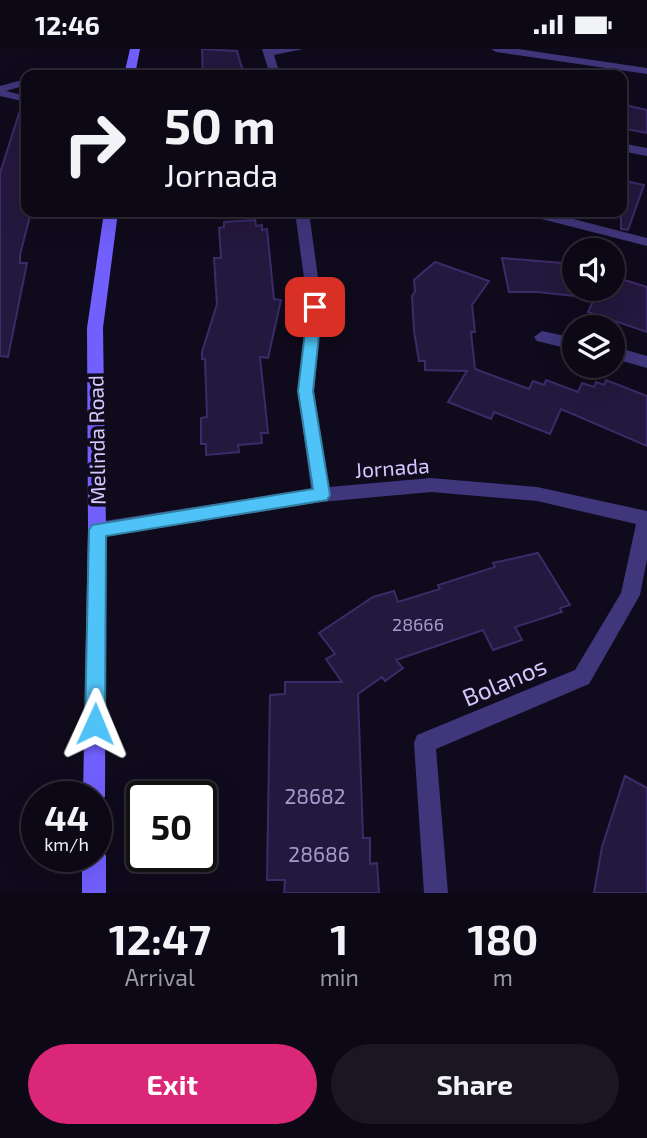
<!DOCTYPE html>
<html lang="en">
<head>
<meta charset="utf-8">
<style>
	:root { --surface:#0c0815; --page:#1a1622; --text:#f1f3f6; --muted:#9a9aa0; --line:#2c2934; --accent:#db2777 }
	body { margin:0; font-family:"Exo 2",sans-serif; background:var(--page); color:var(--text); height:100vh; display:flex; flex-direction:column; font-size:26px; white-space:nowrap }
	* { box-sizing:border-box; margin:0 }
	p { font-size:23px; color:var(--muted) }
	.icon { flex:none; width:38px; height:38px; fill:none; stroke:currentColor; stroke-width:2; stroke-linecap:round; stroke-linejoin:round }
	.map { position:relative; height:844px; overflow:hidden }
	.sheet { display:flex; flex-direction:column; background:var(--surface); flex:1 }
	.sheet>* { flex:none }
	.hud { position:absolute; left:21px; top:21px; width:606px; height:147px; border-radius:14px; box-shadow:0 7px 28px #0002,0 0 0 2px var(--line); background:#0c0815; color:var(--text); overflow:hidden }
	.controls { position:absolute; left:562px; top:189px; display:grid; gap:14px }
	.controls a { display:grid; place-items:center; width:63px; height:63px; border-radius:50%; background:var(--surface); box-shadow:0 7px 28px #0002,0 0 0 2px var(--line); font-size:35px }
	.speed { position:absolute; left:21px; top:732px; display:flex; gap:14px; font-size:35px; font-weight:700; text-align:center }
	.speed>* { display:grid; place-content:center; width:91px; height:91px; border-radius:50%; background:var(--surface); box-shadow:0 7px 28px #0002,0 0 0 2px var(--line); line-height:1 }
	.speed small { font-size:18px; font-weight:400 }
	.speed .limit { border:4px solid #111; border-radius:10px; background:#fff; color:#111 }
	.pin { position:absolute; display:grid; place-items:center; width:60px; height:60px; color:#fff; margin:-30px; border-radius:14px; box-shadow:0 4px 10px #0006 }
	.me { position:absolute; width:77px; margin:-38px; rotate:1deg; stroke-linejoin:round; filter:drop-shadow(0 0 5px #0008) }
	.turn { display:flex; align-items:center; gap:24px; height:147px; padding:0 28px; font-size:32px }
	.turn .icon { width:91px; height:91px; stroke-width:2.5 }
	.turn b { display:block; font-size:49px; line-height:60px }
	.eta { display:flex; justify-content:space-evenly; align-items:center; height:119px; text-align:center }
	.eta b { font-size:42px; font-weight:700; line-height:49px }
	.primary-button { display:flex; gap:14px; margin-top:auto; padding:14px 28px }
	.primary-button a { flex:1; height:80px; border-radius:42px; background:var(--accent); color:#fff; font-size:28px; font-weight:700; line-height:80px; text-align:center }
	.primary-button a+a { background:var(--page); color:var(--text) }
	.status { display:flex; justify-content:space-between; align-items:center; height:49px; padding:0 35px; background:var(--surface); direction:ltr }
	.status svg { height:19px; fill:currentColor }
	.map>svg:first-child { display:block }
</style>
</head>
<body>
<div class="status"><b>12:46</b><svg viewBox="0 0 49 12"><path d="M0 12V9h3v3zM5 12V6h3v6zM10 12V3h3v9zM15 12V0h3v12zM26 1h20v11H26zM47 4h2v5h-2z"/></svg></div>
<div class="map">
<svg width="647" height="844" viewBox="0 0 647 844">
	<rect width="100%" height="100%" fill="#100b1c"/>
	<path fill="#23183d" stroke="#3c2a69" stroke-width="2" d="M 202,0 L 237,2 L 244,26 L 203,26 Z
		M 22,55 L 26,55 L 26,163 L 31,163 L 20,206 L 20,214 L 27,214 L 8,308 L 0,307 L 0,124 Z
		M 621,55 L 647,61 L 647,84 L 621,79 Z
		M 621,131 L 644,136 L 628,181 L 621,180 Z
		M 255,171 L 256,177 L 262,176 L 262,181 L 267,180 L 274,250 L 281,251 L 268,309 L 260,308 L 268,384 L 261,384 L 262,394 L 238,396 L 239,403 L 206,406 L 206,395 L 201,395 L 201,369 L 207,368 L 205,310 L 202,310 L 202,303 L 217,255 L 214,209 L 221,209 L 219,179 L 224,178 L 224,173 Z
		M 502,209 L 574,215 L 574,247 L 537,243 L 509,243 Z
		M 435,213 L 489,232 L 472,256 L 475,283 L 471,283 L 475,320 L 529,340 L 533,332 L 544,336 L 546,331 L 578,343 L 582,334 L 594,338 L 596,333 L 604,336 L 606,331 L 647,347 L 647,397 L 561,360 L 550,385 L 494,363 L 491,370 L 448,353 L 467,322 L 425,321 L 425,312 L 419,312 L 414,282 L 412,247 L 415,243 L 414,231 Z
		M 612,227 L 647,238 L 647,283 L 588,263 L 599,240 L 612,240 Z
		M 538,504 L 570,556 L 560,559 L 562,563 L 515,578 L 522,591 L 493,601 L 483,581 L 396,611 L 403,619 L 385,632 L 382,628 L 358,645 L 363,789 L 370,789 L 370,815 L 377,814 L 379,844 L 284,844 L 285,831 L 267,831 L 270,646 L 285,645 L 285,633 L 342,633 L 326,610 L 335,605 L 319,584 L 373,548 L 394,542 L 398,553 L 440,540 L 438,536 L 495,518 L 493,514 Z
		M 625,727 L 647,739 L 647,844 L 594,844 L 602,798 Z"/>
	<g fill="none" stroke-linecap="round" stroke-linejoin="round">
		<path fill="#3f367b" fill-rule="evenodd" d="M 262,0 L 303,0 L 274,6 L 280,26 L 270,26 Z
			M 491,0 L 518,0 L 647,19 L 647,25 L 496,3 Z
			M 26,30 L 26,36 L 6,42 L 26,47 L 26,53 L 0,47 L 0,37 Z
			M 621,94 L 647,99 L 647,107 L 621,102 Z
			M 295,163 L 309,163 L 322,258 L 314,343 L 329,438 L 431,429 L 537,438 L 647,462 L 647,510 L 640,546 L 589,635 L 436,700 L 448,844 L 424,844 L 414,694 L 417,686 L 575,621 L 621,544 L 636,475 L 537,452 L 431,443 L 321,453 L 97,489 L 90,487 L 88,481 L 90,475 L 97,473 L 311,440 L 298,343 L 308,258 Z
			M 524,163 L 546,163 L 647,189 L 647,197 L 526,166 Z
			M 542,282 L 574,289 L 574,301 L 537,292 L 534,288 Z
			M 612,297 L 647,307 L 647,319 L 612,309 Z"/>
		<path fill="#715ffe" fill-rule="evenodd" d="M 130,0 L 140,0 L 135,26 L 124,26 Z
			M 104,163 L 118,163 L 103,279 L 106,481 L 105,747 L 102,755 L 96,757 L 96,747 L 83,747 L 88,481 L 87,279 Z
			M 96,796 L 102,799 L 106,807 L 106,844 L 82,844 L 82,807 L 96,807 Z"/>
	</g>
	<path fill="#4fc3f7" stroke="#337fa1" stroke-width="2" d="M 315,253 L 322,258 L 313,342 L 330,446 L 327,451 L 106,487 L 105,675 L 102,682 L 95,685 L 88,682 L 85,675 L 89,481 L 92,476 L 313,440 L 298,342 L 308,258 Z"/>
	<g text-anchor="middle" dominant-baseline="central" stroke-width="7" stroke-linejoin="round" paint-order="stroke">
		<g font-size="18" fill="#a79bce">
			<text x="418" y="575">28666</text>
		</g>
		<g font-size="21" fill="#d3c7ff" stroke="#100b1c">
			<text transform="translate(96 391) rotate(-91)">Melinda Road</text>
			<text transform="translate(392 418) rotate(-4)">Jornada</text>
		</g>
		<g font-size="21" fill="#a79bce">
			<text x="315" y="746">28682</text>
			<text x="319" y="804">28686</text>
		</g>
		<g font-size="24" fill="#d3c7ff" stroke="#100b1c">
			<text transform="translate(504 632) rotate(-23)">Bolanos</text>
		</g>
	</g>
</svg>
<div class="controls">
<a><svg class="icon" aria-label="sound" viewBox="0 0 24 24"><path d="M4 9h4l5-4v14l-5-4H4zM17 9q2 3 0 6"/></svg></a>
<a><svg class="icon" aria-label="layers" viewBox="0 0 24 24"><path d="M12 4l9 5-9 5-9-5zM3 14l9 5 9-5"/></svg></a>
</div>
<div class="speed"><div>44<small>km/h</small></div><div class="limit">50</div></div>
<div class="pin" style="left:315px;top:258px;background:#d93025"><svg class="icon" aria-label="arrive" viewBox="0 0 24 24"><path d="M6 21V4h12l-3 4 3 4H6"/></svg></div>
<svg class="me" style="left:95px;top:675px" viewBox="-20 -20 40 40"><path d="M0-17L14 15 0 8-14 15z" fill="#4fc3f7" stroke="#fff" stroke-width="4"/></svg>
<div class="hud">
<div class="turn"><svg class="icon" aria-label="right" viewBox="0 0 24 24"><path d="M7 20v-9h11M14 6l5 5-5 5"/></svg><div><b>50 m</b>Jornada</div></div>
</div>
</div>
<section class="sheet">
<div class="eta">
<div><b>12:47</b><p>Arrival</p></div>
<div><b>1</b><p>min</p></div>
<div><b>180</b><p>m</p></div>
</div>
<div class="primary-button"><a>Exit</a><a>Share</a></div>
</section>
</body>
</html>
